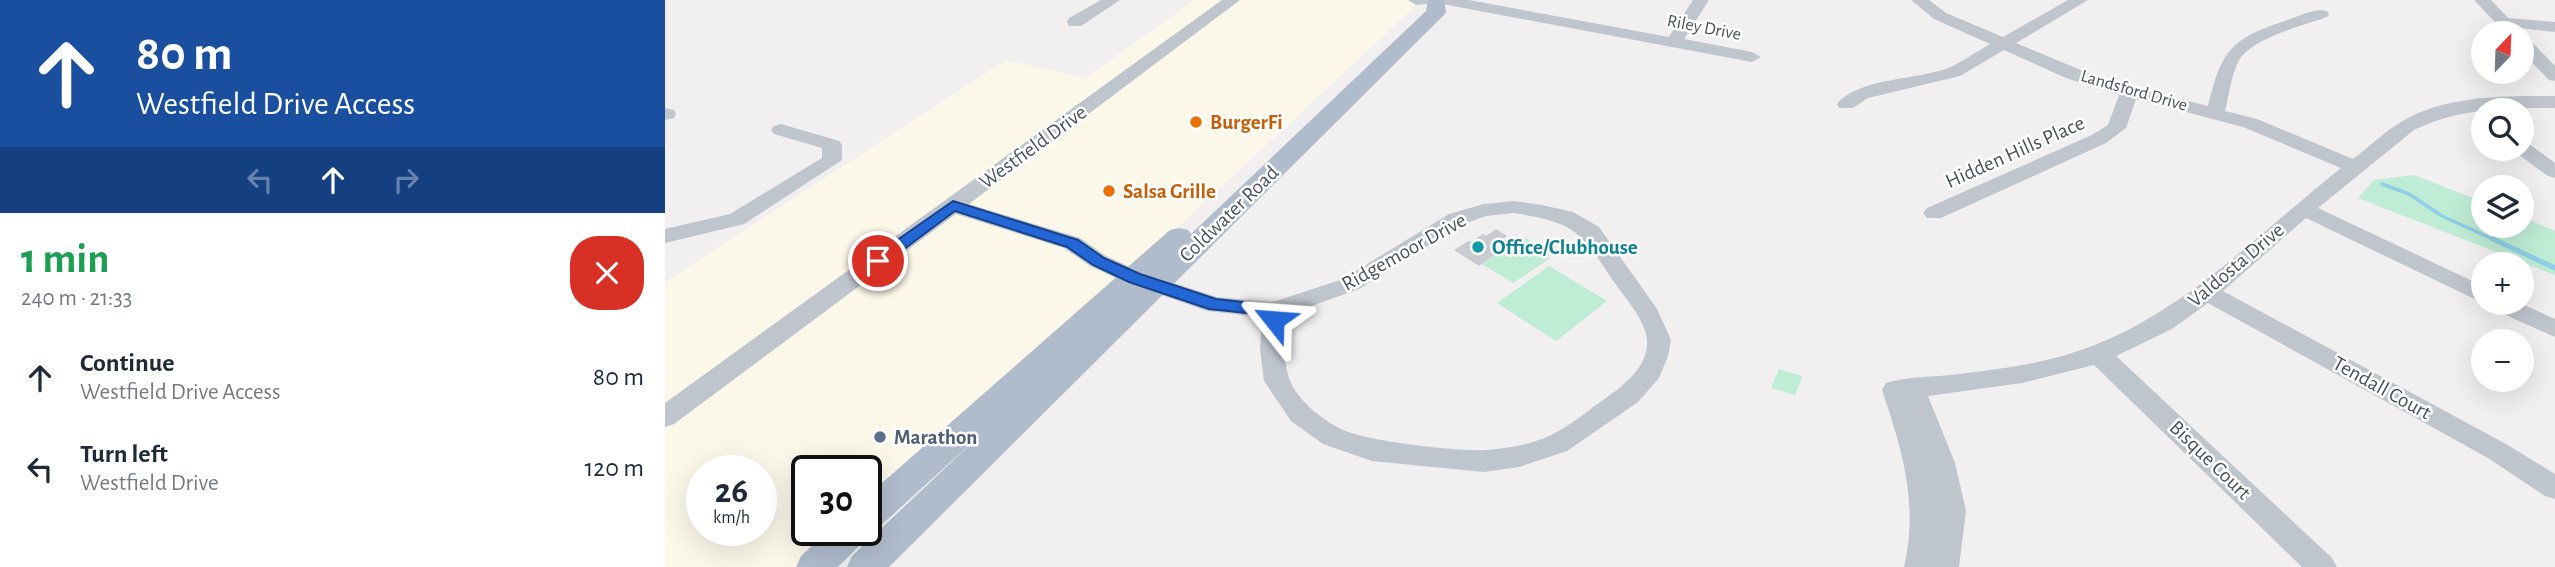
<!DOCTYPE html>
<html lang="en">
<head>
<meta charset="utf-8">
<style>
	:root { --surface:#fff; --page:#f6f6f7; --text:#1f2937; --muted:#747a83 }
	body { margin:0; font-family:"Alegreya Sans",sans-serif; background:var(--page); color:var(--text); height:100vh; display:flex; flex-direction:column; font-size:26px; white-space:nowrap }
	* { box-sizing:border-box; margin:0 }
	p { font-size:23px; color:var(--muted) }
	.icon { flex:none; width:38px; height:38px; fill:none; stroke:currentColor; stroke-width:2; stroke-linecap:round; stroke-linejoin:round }
	.map { position:relative; flex:1; overflow:hidden }
	.panel { display:flex; flex-direction:column; background:var(--surface); width:665px }
	.panel>* { flex:none }
	.guide { background:#1a4fa0; color:#fff; overflow:hidden }
	.needle { width:46px; rotate:23deg }
	.fabs { position:absolute; left:1806px; top:21px; display:grid; gap:14px }
	.fabs a { display:grid; place-items:center; width:63px; height:63px; border-radius:50%; background:var(--surface); box-shadow:0 7px 28px #0002; font-size:35px }
	.speed { position:absolute; left:21px; top:455px; display:flex; gap:14px; font-size:35px; font-weight:700; text-align:center }
	.speed>* { display:grid; place-content:center; width:91px; height:91px; border-radius:50%; background:var(--surface); box-shadow:0 7px 28px #0002; line-height:1 }
	.speed small { font-size:18px; font-weight:400 }
	.speed .limit { border:4px solid #111; border-radius:10px; background:#fff; color:#111 }
	.pin { position:absolute; display:grid; place-items:center; width:60px; height:60px; color:#fff; margin:-30px; border:4px solid #fff; border-radius:50%; box-shadow:0 2px 7px #0007 }
	.me { position:absolute; width:77px; margin:-38px; rotate:298deg; stroke-linejoin:round; filter:drop-shadow(0 0 5px #0008) }
	.turn { display:flex; align-items:center; gap:24px; height:147px; padding:0 21px; font-size:32px }
	.turn .icon { width:91px; height:91px; stroke-width:2.5 }
	.turn b { display:block; font-size:49px; line-height:60px }
	.lanes { display:flex; align-items:center; height:66px; padding:0 21px; background:#0003; justify-content:center; gap:35px; direction:ltr }
	.lanes .off { opacity:.35 }
	.round { display:grid; place-items:center; flex:none; width:74px; height:74px; border-radius:28px; background:var(--page) }
	.head { display:flex; align-items:center; justify-content:space-between; height:119px; padding:0 21px }
	h1 { font-size:42px; font-weight:700; line-height:52px; color:#1e9e55 }
	ul { padding:0; list-style:none }
	li { display:flex; align-items:center; gap:21px; height:91px; padding:0 21px }
	li div { flex:1 }
	li b { display:block; font-size:26px }
	li em { font-style:normal }
	main { display:flex; flex:1; min-height:0 }
	.map>svg:first-child { display:block }
</style>
</head>
<body>
<main>
<section class="panel">
<div class="guide">
<div class="turn"><svg class="icon" aria-label="ahead" viewBox="0 0 24 24"><path d="M12 20V5M6 11l6-6 6 6"/></svg><div><b>80 m</b>Westfield Drive Access</div></div>
<div class="lanes"><svg class="icon off" aria-label="left" viewBox="0 0 24 24"><path d="M17 20v-9H6M10 6l-5 5 5 5"/></svg><svg class="icon" aria-label="ahead" viewBox="0 0 24 24"><path d="M12 20V5M6 11l6-6 6 6"/></svg><svg class="icon off" aria-label="right" viewBox="0 0 24 24"><path d="M7 20v-9h11M14 6l5 5-5 5"/></svg></div>
</div>
<div class="head"><div><h1>1 min</h1><p>240 m · 21:33</p></div><a class="round" style="background:#d93025;color:#fff"><svg class="icon" aria-label="close" viewBox="0 0 24 24"><path d="M6 6l12 12M18 6L6 18"/></svg></a></div>
<ul>
<li><svg class="icon" aria-label="ahead" viewBox="0 0 24 24"><path d="M12 20V5M6 11l6-6 6 6"/></svg><div><b>Continue</b><p>Westfield Drive Access</p></div><em>80 m</em></li>
<li><svg class="icon" aria-label="left" viewBox="0 0 24 24"><path d="M17 20v-9H6M10 6l-5 5 5 5"/></svg><div><b>Turn left</b><p>Westfield Drive</p></div><em>120 m</em></li>
</ul>
</section>
<div class="map">
<svg width="1890" height="567" viewBox="0 0 1890 567">
	<rect width="100%" height="100%" fill="#f1efef"/>
	<path fill="#fbf7e9" fill-rule="evenodd" d="M 530,0 L 757,0 L 448,288 L 201,506 L 201,471 L 142,471 L 142,530 L 174,530 L 132,567 L 0,567 L 0,282 L 341,60 L 420,78 ZM 37,471 L 96,471 L 96,530 L 37,530 Z"/>
	<path fill="#bfecd4" d="M 1749,175 L 1818,202 L 1818,226 L 1857,226 L 1857,217 L 1890,231 L 1890,275 L 1693,198 L 1709,180 Z
		M 861,238 L 885,252 L 884,259 L 848,283 L 817,264 L 831,254 L 826,250 L 836,244 L 842,246 L 853,239 Z
		M 884,266 L 942,301 L 891,341 L 832,303 Z
		M 1114,369 L 1138,376 L 1130,395 L 1106,388 Z"/>
	<g fill="none" stroke-linecap="round" stroke-linejoin="round">
		<path stroke="#8fcfe7" stroke-width="3.5" d="M 1717,184 L 1744,194 L 1777,216 L 1832,241"/>
		<path stroke="#8fcfe7" stroke-width="5" d="M 1828,239 L 1890,268"/>
	</g>
	<path fill="#c9cbd1" d="M 831,229 L 842,236 L 826,250 L 832,253 L 814,266 L 789,250 L 803,241 L 806,242 L 818,234 L 821,236 Z"/>
	<g fill="none" stroke-linecap="round" stroke-linejoin="round">
		<path fill="#bec5cd" fill-rule="evenodd" d="M 436,0 L 455,0 L 416,26 L 404,26 L 402,22 L 404,18 Z
			M 557,0 L 575,0 L 304,204 L 415,238 L 441,256 L 478,273 L 552,297 L 608,302 L 678,279 L 784,214 L 819,204 L 849,201 L 877,205 L 908,212 L 934,227 L 992,309 L 1006,340 L 1003,356 L 994,378 L 973,402 L 902,451 L 854,467 L 819,472 L 707,461 L 658,444 L 626,421 L 599,381 L 595,349 L 597,317 L 542,311 L 462,283 L 425,266 L 399,248 L 291,214 L 9,424 L 0,427 L 0,403 ZM 849,213 C 914,223 916,233 951,285 C 962,300 980,320 982,340 C 984,366 959,385 941,398 C 923,410 904,427 884,436 C 865,445 842,448 822,450 C 795,452 698,441 676,429 C 656,419 631,399 624,378 C 617,358 620,335 621,315 L 694,289 L 798,224 L 821,216 Z
			M 743,0 L 804,0 L 1004,37 L 1028,0 L 1044,0 L 1019,39 L 1087,52 L 1096,57 L 1087,62 L 772,3 L 751,5 Z
			M 1246,0 L 1264,0 L 1281,13 L 1338,37 L 1403,0 L 1423,0 L 1351,43 L 1440,80 L 1543,106 C 1557,47 1568,38 1625,19 C 1637,15 1650,8 1662,11 L 1664,14 L 1662,17 C 1637,26 1586,38 1573,62 C 1566,77 1564,95 1560,111 L 1592,119 L 1688,159 C 1704,147 1719,132 1736,122 C 1780,95 1840,96 1890,96 L 1890,108 C 1841,108 1794,108 1749,130 L 1653,208 L 1818,286 L 1818,303 L 1641,218 L 1558,291 L 1841,444 L 1890,474 L 1890,499 L 1880,496 L 1823,458 L 1543,303 L 1507,329 L 1451,356 L 1667,558 L 1672,567 L 1637,567 L 1429,365 L 1357,383 L 1263,396 L 1290,463 L 1301,511 L 1294,567 L 1239,567 C 1254,505 1237,449 1217,390 L 1221,383 C 1241,377 1264,377 1285,375 C 1320,371 1355,367 1390,358 C 1506,328 1585,240 1676,168 L 1578,127 L 1471,99 L 1461,128 L 1441,143 L 1276,218 L 1262,218 L 1258,213 L 1262,208 L 1427,135 L 1443,125 L 1454,95 L 1401,78 L 1339,50 L 1295,76 L 1203,98 L 1188,108 L 1174,108 L 1172,104 C 1191,79 1252,79 1281,69 C 1296,63 1311,52 1325,44 L 1269,19 Z
			M 1809,0 L 1826,0 L 1843,18 L 1890,22 L 1890,32 L 1854,28 L 1857,33 L 1857,34 L 1840,33 Z
			M 1857,37 L 1863,38 L 1890,66 L 1890,81 L 1884,80 L 1857,52 Z
			M 0,108 L 9,110 L 11,114 L 9,118 L 0,120 Z
			M 116,124 L 174,141 L 177,145 L 177,160 L 79,224 L 0,243 L 0,229 L 65,214 L 157,158 L 157,148 L 109,134 L 106,130 L 109,126 Z
			M 1857,142 L 1864,144 L 1890,163 L 1890,178 L 1883,176 L 1850,152 L 1848,149 L 1857,149 Z
			M 1823,303 L 1855,303 L 1890,319 L 1890,337 L 1827,309 Z"/>
		<path fill="#b0bccc" fill-rule="evenodd" d="M 763,0 L 779,0 L 781,12 L 778,16 L 224,567 L 182,567 L 187,556 L 313,437 L 213,528 L 205,531 L 200,540 L 173,567 L 131,567 L 136,556 L 164,530 L 201,530 L 201,497 L 505,230 L 514,228 L 523,230 L 526,234 L 761,11 Z"/>
	</g>
	<path fill="#2367d7" stroke="#17438c" stroke-width="2" d="M 288,201 L 413,240 L 439,258 L 475,274 L 551,299 L 615,306 L 617,320 L 609,326 L 603,324 L 601,315 L 544,309 L 464,282 L 428,265 L 402,247 L 290,211 L 219,264 L 208,264 L 206,261 L 208,257 Z"/>
	<g fill="#e8710a" stroke="#fff" stroke-width="2.5">
		<circle cx="531" cy="122" r="7"/>
		<circle cx="444" cy="191" r="7"/>
	</g>
	<circle fill="#0f9aa8" stroke="#fff" stroke-width="2.5" cx="813" cy="247" r="7"/>
	<circle fill="#5c6f8a" stroke="#fff" stroke-width="2.5" cx="215" cy="437" r="7"/>
	<g text-anchor="middle" dominant-baseline="central" stroke-width="5" stroke-linejoin="round" paint-order="stroke">
		<g font-size="18" fill="#48515b" stroke="#fff">
			<text transform="translate(1039 28) rotate(11)">Riley Drive</text>
			<text transform="translate(1469 91) rotate(16)">Landsford Drive</text>
		</g>
		<g font-size="21" font-weight="bold" fill="#c56008" stroke="#fff" text-anchor="start">
			<text x="545" y="122">BurgerFi</text>
			<text x="458" y="191">Salsa Grille</text>
		</g>
		<g font-size="21" fill="#48515b" stroke="#fff">
			<text transform="translate(368 147) rotate(-36)">Westfield Drive</text>
			<text transform="translate(1350 152) rotate(-24)">Hidden Hills Place</text>
			<text transform="translate(564 214) rotate(-44)">Coldwater Road</text>
			<text transform="translate(739 252) rotate(-29)">Ridgemoor Drive</text>
			<text transform="translate(1571 265) rotate(-40)">Valdosta Drive</text>
			<text transform="translate(1717 388) rotate(29)">Tendall Court</text>
			<text transform="translate(1545 460) rotate(44)">Bisque Court</text>
		</g>
		<g font-size="21" font-weight="bold" fill="#0d838f" stroke="#fff" text-anchor="start">
			<text x="827" y="247">Office/Clubhouse</text>
		</g>
		<g font-size="21" font-weight="bold" fill="#4e5e75" stroke="#fff" text-anchor="start">
			<text x="229" y="437">Marathon</text>
		</g>
	</g>
</svg>
<div class="fabs">
<a><svg class="needle" viewBox="-14 -14 28 28"><path d="M0-13l5 13h-10z" fill="#e53935"/><path d="M0 13l5-13h-10z" fill="#747a83"/></svg></a>
<a><svg class="icon" aria-label="search" viewBox="0 0 24 24"><circle cx="10" cy="10" r="6"/><path d="M15 15l6 6"/></svg></a>
<a><svg class="icon" aria-label="layers" viewBox="0 0 24 24"><path d="M12 4l9 5-9 5-9-5zM3 14l9 5 9-5"/></svg></a>
<a>+</a>
<a>−</a>
</div>
<div class="speed"><div>26<small>km/h</small></div><div class="limit">30</div></div>
<div class="pin" style="left:213px;top:261px;background:#d93025"><svg class="icon" aria-label="arrive" viewBox="0 0 24 24"><path d="M6 21V4h12l-3 4 3 4H6"/></svg></div>
<svg class="me" style="left:609px;top:320px" viewBox="-20 -20 40 40"><path d="M0-17L14 15 0 8-14 15z" fill="#2367d7" stroke="#fff" stroke-width="4"/></svg>
</div>
</main>
</body>
</html>
